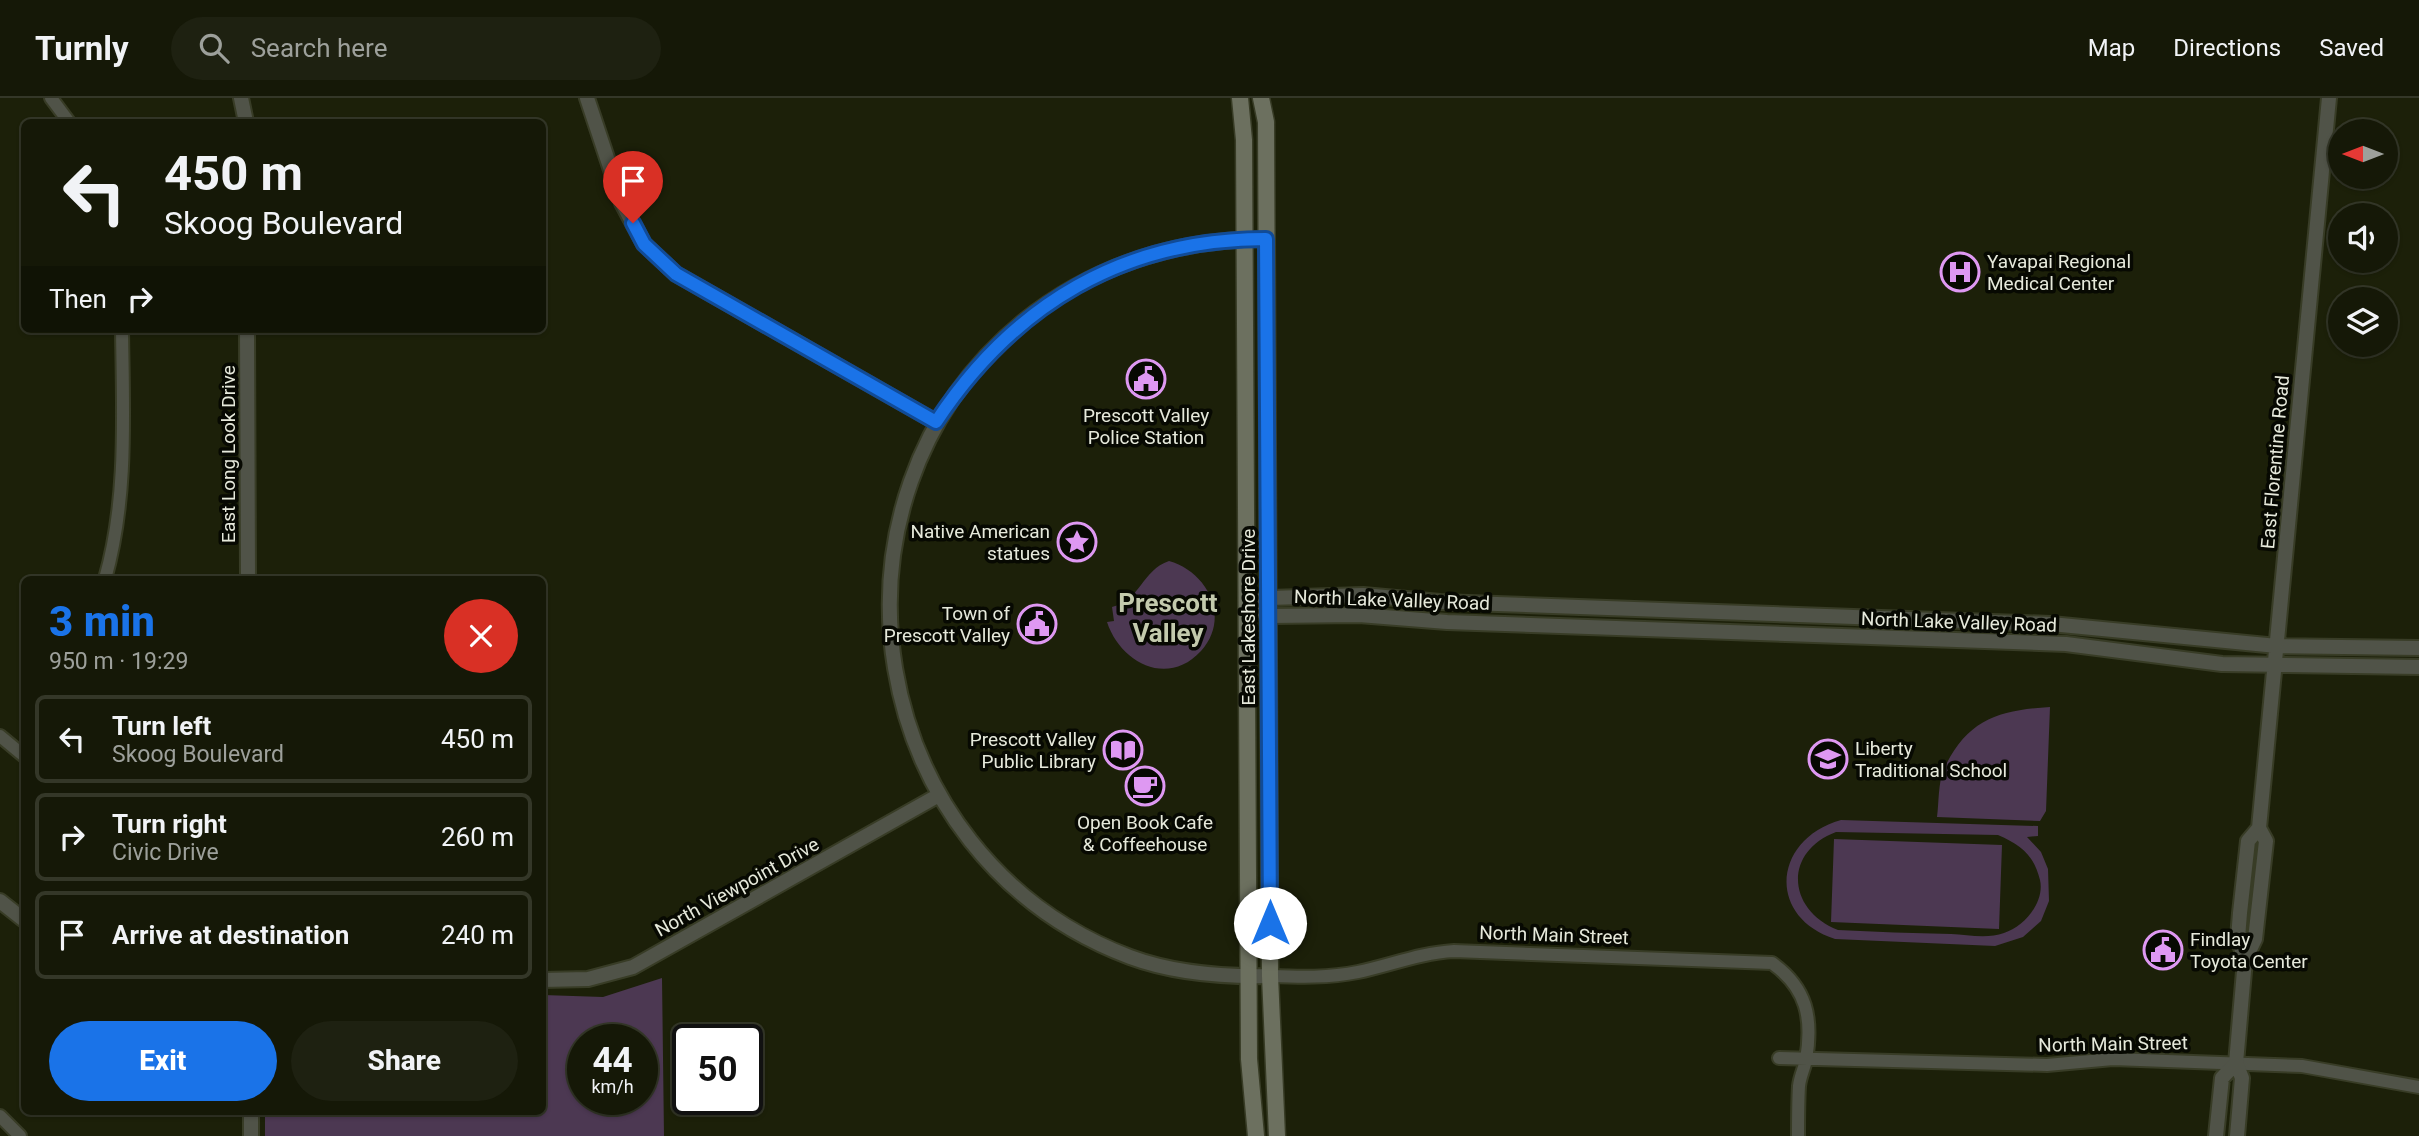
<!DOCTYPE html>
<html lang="en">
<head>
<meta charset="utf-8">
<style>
	:root { --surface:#151807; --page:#1e2111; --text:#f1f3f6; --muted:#9da09b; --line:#343728; --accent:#1a73e8 }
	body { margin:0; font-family:Roboto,sans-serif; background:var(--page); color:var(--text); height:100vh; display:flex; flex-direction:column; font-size:26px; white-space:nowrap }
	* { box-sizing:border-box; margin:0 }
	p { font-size:23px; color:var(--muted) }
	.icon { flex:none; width:38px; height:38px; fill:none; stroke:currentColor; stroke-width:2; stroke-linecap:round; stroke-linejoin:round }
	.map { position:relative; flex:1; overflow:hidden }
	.sheet { position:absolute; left:21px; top:478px; width:525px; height:539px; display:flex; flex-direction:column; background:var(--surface); border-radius:10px; box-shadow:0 2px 5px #0004,0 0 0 2px var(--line) }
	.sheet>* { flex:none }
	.guide { position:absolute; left:21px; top:21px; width:525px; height:214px; border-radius:10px; box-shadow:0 2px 5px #0004,0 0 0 2px var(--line); background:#151807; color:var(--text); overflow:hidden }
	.needle { width:46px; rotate:270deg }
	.fabs { position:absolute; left:2328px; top:21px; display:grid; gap:14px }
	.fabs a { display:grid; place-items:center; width:70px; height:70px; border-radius:50%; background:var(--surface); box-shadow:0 2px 5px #0004,0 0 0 2px var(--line); font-size:35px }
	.speed { position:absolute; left:567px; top:926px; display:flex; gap:14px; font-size:35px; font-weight:700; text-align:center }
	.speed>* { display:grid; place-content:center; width:91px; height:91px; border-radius:50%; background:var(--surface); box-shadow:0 2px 5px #0004,0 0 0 2px var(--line); line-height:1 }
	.speed small { font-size:18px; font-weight:400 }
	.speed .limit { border:4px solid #111; border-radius:10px; background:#fff; color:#111 }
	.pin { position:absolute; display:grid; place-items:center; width:60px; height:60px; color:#fff; margin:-72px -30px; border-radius:50% 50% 50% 0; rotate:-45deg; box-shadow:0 0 7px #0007 }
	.pin .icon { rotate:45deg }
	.me { position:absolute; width:77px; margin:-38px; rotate:0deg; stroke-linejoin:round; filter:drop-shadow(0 0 5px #0008) }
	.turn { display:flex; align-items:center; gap:24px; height:147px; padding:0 28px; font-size:32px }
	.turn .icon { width:91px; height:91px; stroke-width:2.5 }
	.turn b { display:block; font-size:49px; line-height:60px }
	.then { display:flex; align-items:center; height:66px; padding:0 28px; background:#0003; gap:14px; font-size:26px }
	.round { display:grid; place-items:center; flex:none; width:74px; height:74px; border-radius:37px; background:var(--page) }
	.head { display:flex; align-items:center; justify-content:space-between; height:119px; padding:0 28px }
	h1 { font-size:42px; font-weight:800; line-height:52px; color:var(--accent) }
	.button { display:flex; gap:14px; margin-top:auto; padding:14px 28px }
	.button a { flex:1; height:80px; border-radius:42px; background:var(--accent); color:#fff; font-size:28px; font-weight:800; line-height:80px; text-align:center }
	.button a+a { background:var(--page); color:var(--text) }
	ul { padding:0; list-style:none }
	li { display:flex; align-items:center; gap:21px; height:88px; margin:0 14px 10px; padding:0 14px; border:4px solid var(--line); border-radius:10px }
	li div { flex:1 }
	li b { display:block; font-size:26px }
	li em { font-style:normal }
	header { display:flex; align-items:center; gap:42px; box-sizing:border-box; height:98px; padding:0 35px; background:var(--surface); border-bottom:2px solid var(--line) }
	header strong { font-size:33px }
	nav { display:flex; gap:38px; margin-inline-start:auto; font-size:24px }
	.search { width:490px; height:63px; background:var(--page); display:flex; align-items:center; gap:18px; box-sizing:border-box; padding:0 24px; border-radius:38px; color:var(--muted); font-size:26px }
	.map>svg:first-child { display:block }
</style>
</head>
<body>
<header>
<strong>Turnly</strong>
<div class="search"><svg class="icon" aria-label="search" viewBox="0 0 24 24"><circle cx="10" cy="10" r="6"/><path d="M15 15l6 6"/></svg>Search here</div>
<nav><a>Map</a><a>Directions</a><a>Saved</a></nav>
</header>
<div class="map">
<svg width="2419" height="1038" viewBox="0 0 2419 1038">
	<rect width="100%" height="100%" fill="#1c2009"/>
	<path fill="#4c3852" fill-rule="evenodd" d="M 1169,463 C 1208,474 1231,520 1201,553 C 1167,590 1120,564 1107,524 L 1114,523 L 1112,509 C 1140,503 1142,472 1169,463 Z
		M 2050,609 L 2046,713 L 2040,723 L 1937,719 C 1939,705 1938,684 1944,671 C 1967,621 2000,612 2050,609 Z
		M 1841,722 L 2038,728 L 2038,738 L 2027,739 L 2041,754 L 2048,771 L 2049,803 L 2041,823 L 2023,839 L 1995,848 L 1835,841 C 1766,819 1773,741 1841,722 ZM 1836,734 L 1998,737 C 2021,747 2034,757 2040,782 C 2045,804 2024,829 2004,835 C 1988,841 1968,837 1951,836 C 1913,835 1875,834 1838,832 C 1787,812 1783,754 1836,734 Z
		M 1834,741 L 2002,747 L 1999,831 L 1831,824 Z
		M 662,880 L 664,1038 L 265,1038 L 265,1013 L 542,1013 L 543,897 L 603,899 ZM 583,942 L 642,942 L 642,1001 L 583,1001 Z"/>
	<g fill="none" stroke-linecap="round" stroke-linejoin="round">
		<defs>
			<path id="minor" d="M 51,0 L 69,24
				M 105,481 C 128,400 123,315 122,231
				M 0,638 L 24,658
				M 1270,878 C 1299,879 1329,880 1358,874 C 1391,867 1420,855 1454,853 L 1772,865 C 1807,890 1813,920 1806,962 C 1804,971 1800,979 1799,988 C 1798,1005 1798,1022 1798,1038
				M 1779,960 L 2047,967 L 2113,961 L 2302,968 L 2419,989
				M 0,1018 L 20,1038"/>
			<path id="tertiary" d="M 241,0 L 246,24
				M 587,0 L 622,105 L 644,146 L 676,176 L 936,324
				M 1266,141 C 1178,141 1094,167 1024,223 C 805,402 864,759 1130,859 C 1173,875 1224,879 1270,878
				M 247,231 L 248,481
				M 1247,506 L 1269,518 L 1359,517 L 1447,524 L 2066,546 L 2222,566 L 2419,569
				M 1247,506 L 1268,500 L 1363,497 L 1440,504 L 2051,526 L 2277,548 L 2419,550
				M 0,803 L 24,822
				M 2245,862 L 2238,840 L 2240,815 L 2248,743 L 2259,730
				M 542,882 L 588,881 L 633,869 L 939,697
				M 251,1038 L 251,1013
				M 2216,1038 L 2222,980 L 2236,965
				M 2237,1038 L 2242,980 L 2236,965 L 2245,862 L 2255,841 L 2266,743 L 2259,730 L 2329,0"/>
			<path id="secondary" d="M 1240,0 L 1244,42 L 1249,961 L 1256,1038
				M 1261,0 L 1266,24 L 1270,878 L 1277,1038"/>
		</defs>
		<use href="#minor" stroke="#383c26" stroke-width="16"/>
		<use href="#tertiary" stroke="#383c26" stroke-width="18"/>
		<use href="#secondary" stroke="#383c26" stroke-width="19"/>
		<use href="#minor" stroke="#505348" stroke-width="12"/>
		<use href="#tertiary" stroke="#505348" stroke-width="14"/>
		<use href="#secondary" stroke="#6c705f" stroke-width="16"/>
	</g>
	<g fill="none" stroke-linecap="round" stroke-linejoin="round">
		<defs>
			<path id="route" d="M 633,125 L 644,146 L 676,176 L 936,324 C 1014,206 1124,141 1266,141 L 1270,825"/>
		</defs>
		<use href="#route" stroke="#114b97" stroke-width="18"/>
		<use href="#route" stroke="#1a73e8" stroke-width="12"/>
	</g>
	<defs>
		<symbol id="hospital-ring" viewBox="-11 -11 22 22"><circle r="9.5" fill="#070902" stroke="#de98f2" stroke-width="1.5"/><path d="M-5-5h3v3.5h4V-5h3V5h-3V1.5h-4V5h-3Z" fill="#de98f2"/></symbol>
		<symbol id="civic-ring" viewBox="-11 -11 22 22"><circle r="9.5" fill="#070902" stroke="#de98f2" stroke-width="1.5"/><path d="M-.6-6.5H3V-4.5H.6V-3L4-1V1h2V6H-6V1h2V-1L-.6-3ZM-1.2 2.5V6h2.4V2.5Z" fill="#de98f2"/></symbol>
		<symbol id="sight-ring" viewBox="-11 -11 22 22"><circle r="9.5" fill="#070902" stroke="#de98f2" stroke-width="1.5"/><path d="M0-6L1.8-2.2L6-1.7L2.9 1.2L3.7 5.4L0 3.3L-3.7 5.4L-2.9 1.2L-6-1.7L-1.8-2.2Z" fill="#de98f2"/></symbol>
		<symbol id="library-ring" viewBox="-11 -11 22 22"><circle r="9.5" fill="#070902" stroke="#de98f2" stroke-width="1.5"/><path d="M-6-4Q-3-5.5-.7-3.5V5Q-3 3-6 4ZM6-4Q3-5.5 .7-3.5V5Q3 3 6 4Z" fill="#de98f2"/></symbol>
		<symbol id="school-ring" viewBox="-11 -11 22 22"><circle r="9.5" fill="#070902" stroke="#de98f2" stroke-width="1.5"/><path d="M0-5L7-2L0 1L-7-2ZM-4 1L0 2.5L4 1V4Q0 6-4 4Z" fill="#de98f2"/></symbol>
		<symbol id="cafe-ring" viewBox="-11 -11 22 22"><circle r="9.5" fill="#070902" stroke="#de98f2" stroke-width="1.5"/><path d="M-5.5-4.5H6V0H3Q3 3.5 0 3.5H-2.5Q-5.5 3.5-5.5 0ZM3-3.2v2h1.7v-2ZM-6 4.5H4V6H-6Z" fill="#de98f2"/></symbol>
	</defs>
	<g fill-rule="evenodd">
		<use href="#hospital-ring" x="1938" y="152" width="44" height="44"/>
		<use href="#civic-ring" x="1124" y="259" width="44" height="44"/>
		<use href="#sight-ring" x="1055" y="422" width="44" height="44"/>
		<use href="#civic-ring" x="1015" y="504" width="44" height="44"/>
		<use href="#library-ring" x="1101" y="630" width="44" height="44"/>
		<use href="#school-ring" x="1806" y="639" width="44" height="44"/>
		<use href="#cafe-ring" x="1123" y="666" width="44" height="44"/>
		<use href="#civic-ring" x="2141" y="830" width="44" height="44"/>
	</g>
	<g text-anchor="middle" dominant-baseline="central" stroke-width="7" stroke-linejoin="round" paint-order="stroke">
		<g font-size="19" fill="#e6e9db" stroke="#070902" text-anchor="start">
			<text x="1987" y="163">Yavapai Regional<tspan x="1987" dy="22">Medical Center</tspan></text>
			<text x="1146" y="317" text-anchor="middle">Prescott Valley<tspan x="1146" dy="22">Police Station</tspan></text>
			<text x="1050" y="433" text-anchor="end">Native American<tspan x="1050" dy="22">statues</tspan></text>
			<text x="1010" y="515" text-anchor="end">Town of<tspan x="1010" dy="22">Prescott Valley</tspan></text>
			<text x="1096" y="641" text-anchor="end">Prescott Valley<tspan x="1096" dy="22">Public Library</tspan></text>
			<text x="1855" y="650">Liberty<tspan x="1855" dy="22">Traditional School</tspan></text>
			<text x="1145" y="724" text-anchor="middle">Open Book Cafe<tspan x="1145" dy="22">&amp; Coffeehouse</tspan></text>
			<text x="2190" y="841">Findlay<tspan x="2190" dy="22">Toyota Center</tspan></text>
		</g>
		<g font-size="19" fill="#e6e9db" stroke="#070902">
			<text transform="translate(228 356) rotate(-90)">East Long Look Drive</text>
			<text transform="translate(2275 364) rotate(-85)">East Florentine Road</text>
			<text transform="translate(1392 502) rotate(2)">North Lake Valley Road</text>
			<text transform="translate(1248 519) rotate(-90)">East Lakeshore Drive</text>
			<text transform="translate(1959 524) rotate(2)">North Lake Valley Road</text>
			<text transform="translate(737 789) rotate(-29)">North Viewpoint Drive</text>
			<text transform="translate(1554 837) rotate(2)">North Main Street</text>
			<text transform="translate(2113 946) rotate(-1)">North Main Street</text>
		</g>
		<g font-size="26" font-weight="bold" fill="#c3caad" stroke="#070902">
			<text x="1168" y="505">Prescott<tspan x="1168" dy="30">Valley</tspan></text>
		</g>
	</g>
</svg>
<div class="fabs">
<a><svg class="needle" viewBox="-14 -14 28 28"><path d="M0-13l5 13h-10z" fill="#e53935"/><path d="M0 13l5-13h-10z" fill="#9da09b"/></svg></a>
<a><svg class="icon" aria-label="sound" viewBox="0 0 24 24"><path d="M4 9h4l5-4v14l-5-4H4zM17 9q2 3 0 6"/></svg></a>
<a><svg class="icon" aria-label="layers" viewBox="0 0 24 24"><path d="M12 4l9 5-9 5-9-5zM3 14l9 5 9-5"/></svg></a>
</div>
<div class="speed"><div>44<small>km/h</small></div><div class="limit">50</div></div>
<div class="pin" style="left:633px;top:125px;background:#d93025"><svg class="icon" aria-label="arrive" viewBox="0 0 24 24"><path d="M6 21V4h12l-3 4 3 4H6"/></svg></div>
<svg class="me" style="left:1270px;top:825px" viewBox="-20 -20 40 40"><circle r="19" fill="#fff"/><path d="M0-13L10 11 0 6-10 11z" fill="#1a73e8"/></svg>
<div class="guide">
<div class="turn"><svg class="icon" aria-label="left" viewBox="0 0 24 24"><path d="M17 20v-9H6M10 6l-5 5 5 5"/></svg><div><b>450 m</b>Skoog Boulevard</div></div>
<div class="then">Then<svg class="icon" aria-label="right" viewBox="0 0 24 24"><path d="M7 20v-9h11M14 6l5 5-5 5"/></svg></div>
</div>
<section class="sheet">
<div class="head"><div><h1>3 min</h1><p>950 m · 19:29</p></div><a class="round" style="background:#d93025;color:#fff"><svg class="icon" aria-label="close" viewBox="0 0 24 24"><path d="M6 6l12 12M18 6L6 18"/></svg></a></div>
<ul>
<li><svg class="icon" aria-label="left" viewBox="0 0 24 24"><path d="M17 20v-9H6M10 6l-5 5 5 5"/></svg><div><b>Turn left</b><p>Skoog Boulevard</p></div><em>450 m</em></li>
<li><svg class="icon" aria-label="right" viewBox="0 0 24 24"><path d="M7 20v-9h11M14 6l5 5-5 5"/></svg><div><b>Turn right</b><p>Civic Drive</p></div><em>260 m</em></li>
<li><svg class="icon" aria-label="arrive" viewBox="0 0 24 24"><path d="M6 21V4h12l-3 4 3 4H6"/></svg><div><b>Arrive at destination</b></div><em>240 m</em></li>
</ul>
<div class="button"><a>Exit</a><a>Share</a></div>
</section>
</div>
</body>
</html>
